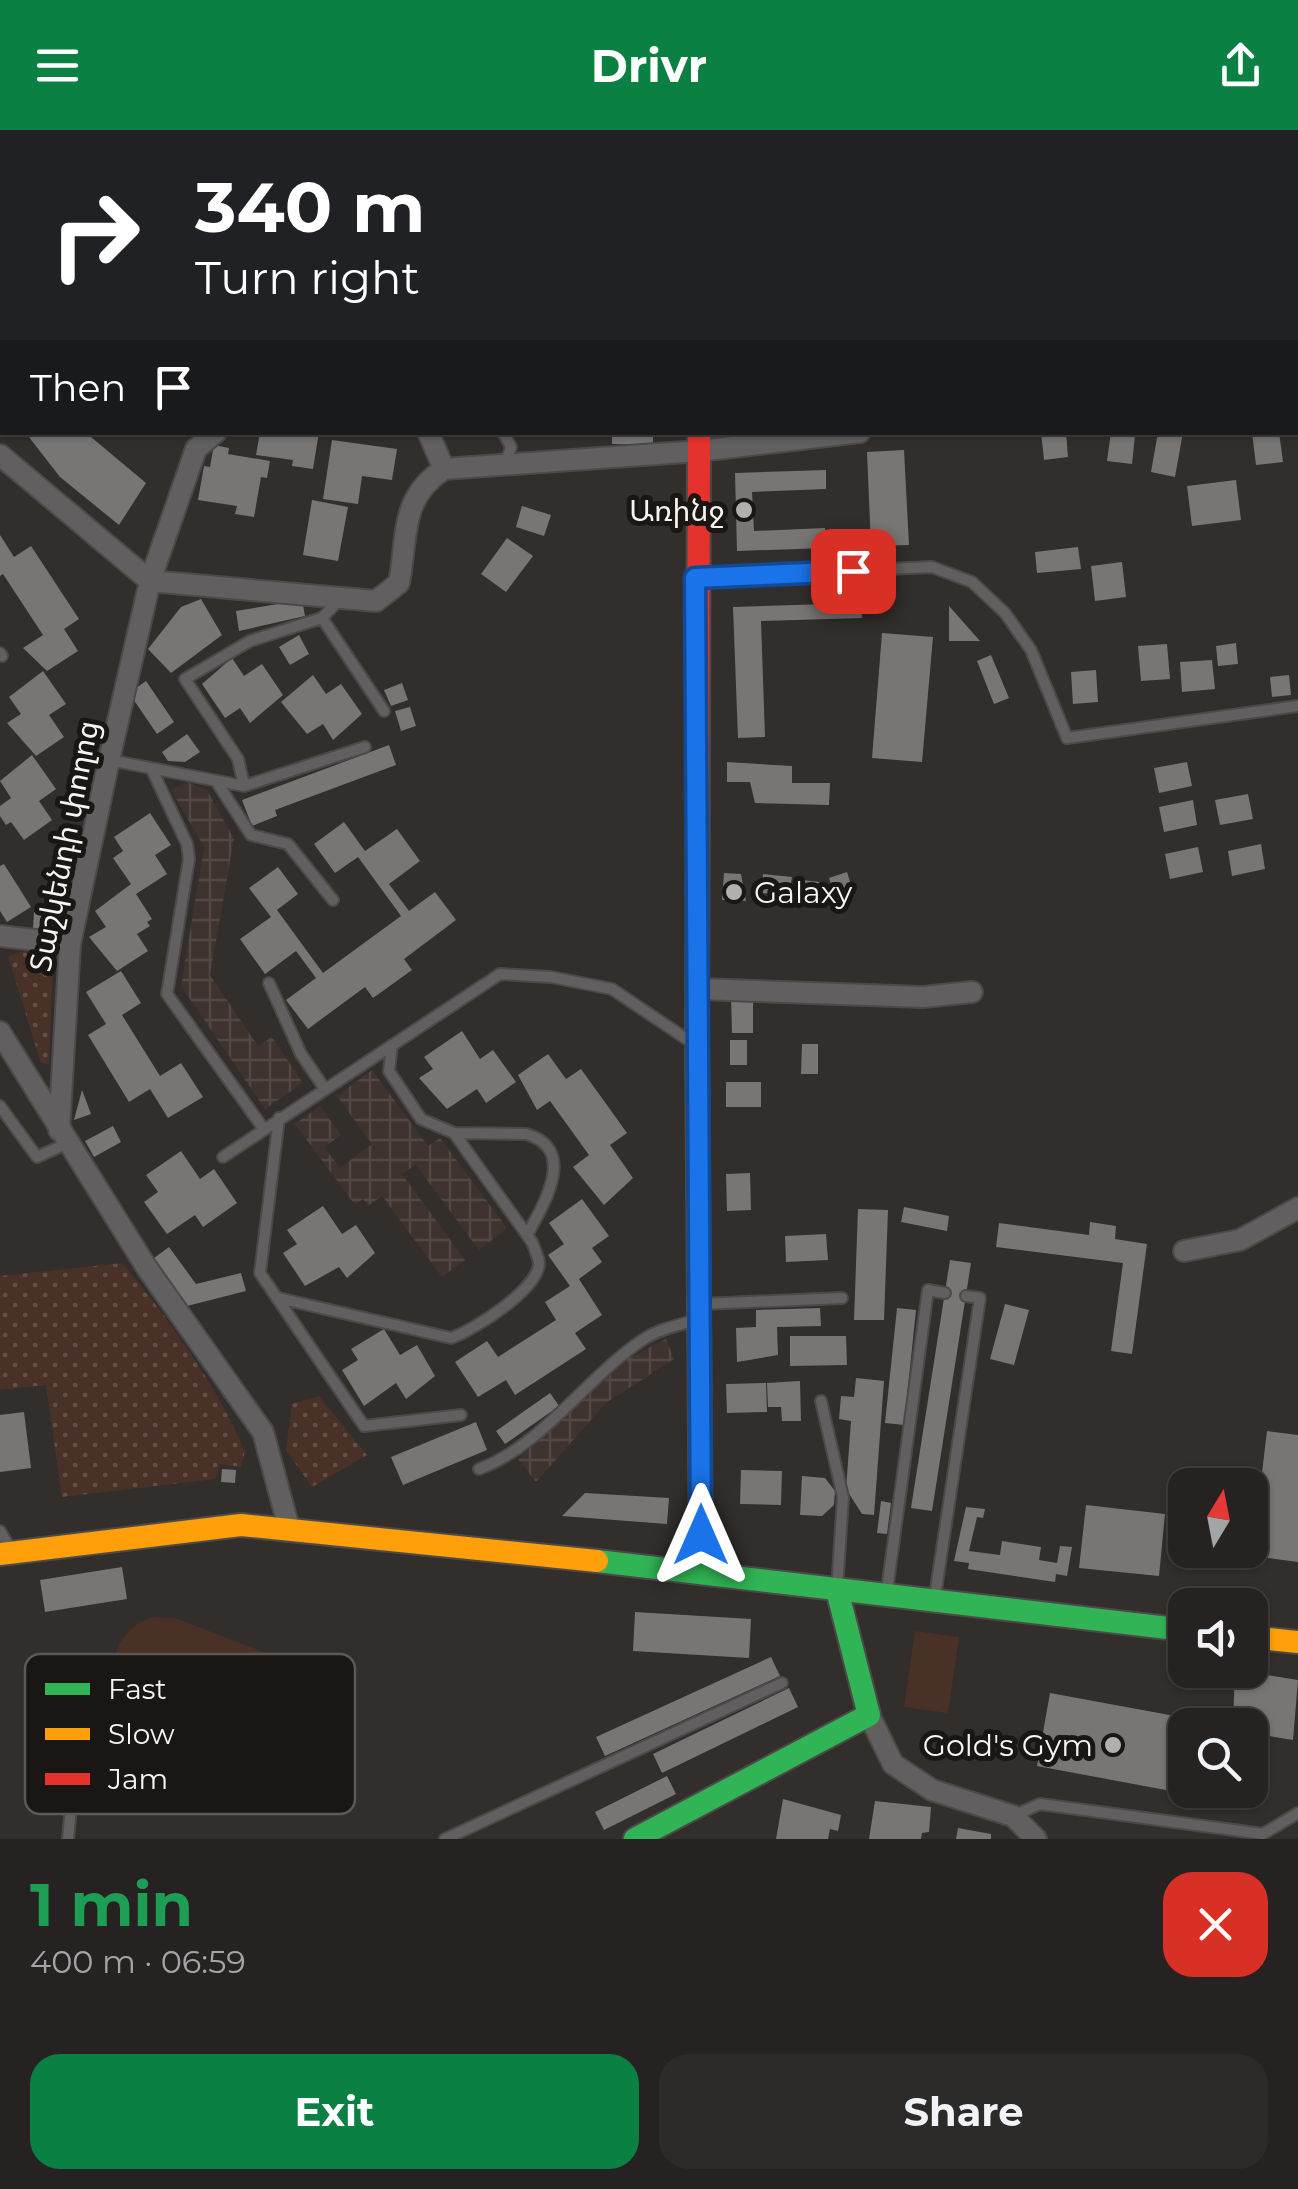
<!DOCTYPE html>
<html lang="en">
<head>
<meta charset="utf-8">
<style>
	:root { --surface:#252221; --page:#2d2a2a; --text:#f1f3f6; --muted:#a3a4a5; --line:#423f3f; --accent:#0b8043 }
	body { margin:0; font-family:Montserrat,"Noto Sans Armenian",sans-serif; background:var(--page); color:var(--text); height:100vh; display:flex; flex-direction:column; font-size:38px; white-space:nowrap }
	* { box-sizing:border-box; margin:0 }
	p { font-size:32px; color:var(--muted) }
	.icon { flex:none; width:55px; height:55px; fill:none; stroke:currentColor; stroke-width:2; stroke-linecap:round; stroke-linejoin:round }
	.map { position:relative; height:1709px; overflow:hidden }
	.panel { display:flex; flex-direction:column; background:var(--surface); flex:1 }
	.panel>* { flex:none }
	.banner { position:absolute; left:0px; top:0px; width:1300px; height:305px; box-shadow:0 2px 8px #0004,0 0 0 2px var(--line); background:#202124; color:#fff; overflow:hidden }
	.needle { width:65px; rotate:10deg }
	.tools { position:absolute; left:1168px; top:1338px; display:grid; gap:20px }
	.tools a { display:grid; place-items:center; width:100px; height:100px; border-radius:20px; background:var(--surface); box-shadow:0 2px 8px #0004,0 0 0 2px var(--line); font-size:50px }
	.pin { position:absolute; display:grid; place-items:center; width:85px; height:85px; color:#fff; margin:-42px; border-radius:20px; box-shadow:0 5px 15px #0006 }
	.me { position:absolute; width:110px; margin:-55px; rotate:0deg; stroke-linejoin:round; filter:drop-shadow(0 0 8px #0008) }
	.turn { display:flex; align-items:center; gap:35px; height:210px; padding:0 30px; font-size:45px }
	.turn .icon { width:130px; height:130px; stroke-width:2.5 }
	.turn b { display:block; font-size:70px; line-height:85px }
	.then { display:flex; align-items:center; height:95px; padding:0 30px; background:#0003; gap:20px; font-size:38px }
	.round { display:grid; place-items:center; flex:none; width:105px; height:105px; border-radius:30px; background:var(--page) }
	.head { display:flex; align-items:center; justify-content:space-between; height:170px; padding:0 30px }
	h1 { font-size:60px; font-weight:700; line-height:75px; color:#1e9e55 }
	.action { display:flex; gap:20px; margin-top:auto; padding:20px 30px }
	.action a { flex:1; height:115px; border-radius:30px; background:var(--accent); color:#fff; font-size:40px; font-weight:700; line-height:115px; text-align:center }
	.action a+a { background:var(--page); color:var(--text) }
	header { display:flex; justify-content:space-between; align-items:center; height:130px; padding:0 30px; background:var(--accent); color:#fff; font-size:45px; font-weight:700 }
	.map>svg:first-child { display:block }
</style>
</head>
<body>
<header><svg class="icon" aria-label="menu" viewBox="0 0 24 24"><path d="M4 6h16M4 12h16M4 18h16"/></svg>Drivr<svg class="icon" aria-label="share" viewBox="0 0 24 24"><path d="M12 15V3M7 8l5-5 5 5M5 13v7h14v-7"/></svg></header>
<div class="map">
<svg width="1298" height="1709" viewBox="0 0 1298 1709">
	<defs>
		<pattern id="industrial-grid" width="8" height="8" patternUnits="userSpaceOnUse" patternTransform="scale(2.5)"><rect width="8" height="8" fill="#3f332f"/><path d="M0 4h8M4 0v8" fill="none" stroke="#524743"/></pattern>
		<pattern id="grass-dots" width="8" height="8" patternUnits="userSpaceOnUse" patternTransform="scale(2.5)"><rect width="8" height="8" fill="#493128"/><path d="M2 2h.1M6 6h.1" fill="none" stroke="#644f48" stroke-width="1.8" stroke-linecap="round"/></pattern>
	</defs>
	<rect width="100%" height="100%" fill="#312e2c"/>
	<path fill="url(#industrial-grid)" d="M 187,652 L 207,660 L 234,709 L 210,845 L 258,916 L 272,907 L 303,953 L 265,979 L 181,856 L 204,717 L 171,660 Z
		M 372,940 L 428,1016 L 440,1008 L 507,1098 L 479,1120 L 416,1035 L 402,1044 L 465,1130 L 442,1147 L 382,1066 L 368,1076 L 363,1069 L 355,1075 L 295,994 L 320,976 L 341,1005 L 324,1017 L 340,1038 L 372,1014 L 337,966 Z
		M 666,1209 L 674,1229 L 606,1273 L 536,1352 L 518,1329 L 629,1228 Z"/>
	<path fill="url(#grass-dots)" d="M 37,817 L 53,828 L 49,934 L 41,933 L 8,826 Z
		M 122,1133 C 170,1190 215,1253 245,1321 L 241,1337 L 220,1334 L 215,1349 L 62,1367 L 46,1255 L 0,1260 L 0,1146 Z
		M 319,1266 L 367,1325 L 312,1357 L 286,1320 L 292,1274 Z"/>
	<path fill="#493128" d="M 153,1487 L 175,1488 L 323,1545 L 339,1577 C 336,1609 319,1642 282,1636 L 124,1575 C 100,1545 115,1498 153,1487 Z
		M 915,1501 L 959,1507 L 948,1583 L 904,1577 Z"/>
	<path fill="#787674" d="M 25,302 L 85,302 L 146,353 L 119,395 L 60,347 Z
		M 260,302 L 319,302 L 313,339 L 292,336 L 293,330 L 256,325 Z
		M 612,302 L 653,302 L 653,314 L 612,314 Z
		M 1041,302 L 1066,302 L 1068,327 L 1044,330 Z
		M 1111,302 L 1135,305 L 1132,334 L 1107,331 Z
		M 1158,302 L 1183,302 L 1175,347 L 1151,342 Z
		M 1252,302 L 1279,302 L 1283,332 L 1256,335 Z
		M 332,310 L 397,319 L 392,350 L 362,346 L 358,374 L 323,369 Z
		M 214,315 L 229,318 L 228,324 L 270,331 L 267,348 L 261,347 L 254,387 L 235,384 L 237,376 L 198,370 L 204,336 L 210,337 Z
		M 904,320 L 909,415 L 871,416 L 867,322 Z
		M 826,340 L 826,359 L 752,362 L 754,401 L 825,398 L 826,418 L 737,421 L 735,343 Z
		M 1236,350 L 1241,390 L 1192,396 L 1187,356 Z
		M 312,370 L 348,377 L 338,431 L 303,425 Z
		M 522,376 L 551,385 L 544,406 L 516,397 Z
		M 0,405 L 14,427 L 31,416 L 79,489 L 64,499 L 78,521 L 47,541 L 23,518 L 43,505 L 3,444 L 0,446 Z
		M 507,408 L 533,426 L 506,462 L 481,444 Z
		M 1078,417 L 1081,439 L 1037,443 L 1035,422 Z
		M 1122,432 L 1126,467 L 1095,471 L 1091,436 Z
		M 201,469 L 222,505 L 171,543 L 148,519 L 181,477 Z
		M 302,470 L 305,486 L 239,501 L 236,481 Z
		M 861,473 L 862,488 L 761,491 L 765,607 L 738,608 L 733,477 Z
		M 949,476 L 980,511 L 949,511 Z
		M 882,503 L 933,507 L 922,632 L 872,628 Z
		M 299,505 L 309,524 L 290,535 L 279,517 Z
		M 1236,513 L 1238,534 L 1218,536 L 1216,516 Z
		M 1167,514 L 1170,549 L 1141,551 L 1138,516 Z
		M 991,525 L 1009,568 L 994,574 L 977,531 Z
		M 232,528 L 244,546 L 262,534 L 283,565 L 250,593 L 240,578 L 225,588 L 202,554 Z
		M 1212,530 L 1215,559 L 1182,562 L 1180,532 Z
		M 1096,540 L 1098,572 L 1073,574 L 1071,542 Z
		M 43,541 L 66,574 L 49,585 L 64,607 L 36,626 L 7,593 L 21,584 L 9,567 Z
		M 313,545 L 326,564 L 341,554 L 362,584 L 333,610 L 323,594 L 307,604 L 281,572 Z
		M 1289,545 L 1291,565 L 1272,567 L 1270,547 Z
		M 146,551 L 174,592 L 157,604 L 129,563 Z
		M 402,553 L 408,570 L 391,576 L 384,560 Z
		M 410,577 L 416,596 L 401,601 L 395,581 Z
		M 187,604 L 200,622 L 185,632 L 168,631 L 162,622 Z
		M 389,615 L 396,635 L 275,680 L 277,686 L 252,696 L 242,670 Z
		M 32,625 L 56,659 L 39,671 L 52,690 L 24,710 L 11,692 L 6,695 L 0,686 L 0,676 L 11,668 L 0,651 Z
		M 727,632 L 792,636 L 792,653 L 830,653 L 829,675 L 755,673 L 750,652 L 727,652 Z
		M 1187,632 L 1192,656 L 1159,663 L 1154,638 Z
		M 1248,664 L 1253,689 L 1220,695 L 1215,670 Z
		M 1193,670 L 1197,695 L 1164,702 L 1159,677 Z
		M 150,683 L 171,715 L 155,725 L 167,744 L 136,764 L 152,789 L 147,792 L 150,796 L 137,804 L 148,821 L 117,841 L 89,807 L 106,797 L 95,781 L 131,754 L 113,728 L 123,721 L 114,707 Z
		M 344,692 L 365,721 L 397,699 L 420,731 L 389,754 L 409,781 L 435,762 L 456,790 L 404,829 L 412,840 L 373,868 L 365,857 L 308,899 L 286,870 L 316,848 L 296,821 L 265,844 L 240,809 L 271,787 L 249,758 L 278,737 L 298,764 L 277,780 L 323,843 L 401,786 L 358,727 L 335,743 L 314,714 Z
		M 1261,714 L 1265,739 L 1232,746 L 1228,721 Z
		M 1198,717 L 1203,742 L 1170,749 L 1165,724 Z
		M 4,734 L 31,777 L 7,792 L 0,781 L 0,736 Z
		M 847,742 L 852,758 L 834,764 L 829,748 Z
		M 724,743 L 741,744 L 746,771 L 722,770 Z
		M 763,744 L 792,747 L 789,766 L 761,763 Z
		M 802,750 L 820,752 L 818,769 L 800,767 Z
		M 51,753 L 68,756 L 60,798 L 33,799 L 34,782 L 46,781 Z
		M 121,841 L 141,873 L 122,885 L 160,946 L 181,933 L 203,967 L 168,988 L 150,959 L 129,972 L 88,905 L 106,894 L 86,862 Z
		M 731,866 L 753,866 L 753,903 L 732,903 Z
		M 462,901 L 480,929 L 493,920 L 516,952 L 486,973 L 477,959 L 447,979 L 419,948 L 433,939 L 424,927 Z
		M 730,910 L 747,910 L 747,935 L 730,935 Z
		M 802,914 L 818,914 L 818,944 L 801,944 Z
		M 548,924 L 566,949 L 581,939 L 627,1003 L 610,1015 L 633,1048 L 604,1075 L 573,1037 L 589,1025 L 550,971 L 537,980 L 518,945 Z
		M 726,952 L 761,952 L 761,977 L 726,977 Z
		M 82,960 L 91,984 L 74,990 Z
		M 113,996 L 121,1012 L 94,1027 L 85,1011 Z
		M 181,1021 L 200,1049 L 214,1039 L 237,1073 L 203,1097 L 195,1085 L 167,1104 L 144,1072 L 158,1062 L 146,1045 Z
		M 750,1043 L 751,1080 L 727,1081 L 726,1044 Z
		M 582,1069 L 609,1106 L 592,1118 L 602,1132 L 579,1149 L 602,1185 L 575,1203 L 586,1219 L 515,1265 L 506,1250 L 478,1267 L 455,1232 L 487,1211 L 498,1227 L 556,1190 L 545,1172 L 570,1156 L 548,1125 L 564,1114 L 549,1093 Z
		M 323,1076 L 342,1104 L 356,1095 L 375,1123 L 347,1148 L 339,1137 L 305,1156 L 283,1123 L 297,1114 L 287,1100 Z
		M 904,1077 L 949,1086 L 947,1101 L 901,1092 Z
		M 858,1079 L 888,1080 L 884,1190 L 854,1190 Z
		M 1090,1092 L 1116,1096 L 1115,1109 L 1147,1114 L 1132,1224 L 1111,1221 L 1123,1133 L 996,1117 L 999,1093 L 1089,1105 Z
		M 826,1104 L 828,1130 L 786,1132 L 785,1106 Z
		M 169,1117 L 196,1154 L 241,1143 L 246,1161 L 187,1176 L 154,1128 Z
		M 950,1130 L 971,1133 L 932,1381 L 911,1378 Z
		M 1005,1174 L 1029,1180 L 1014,1235 L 990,1229 Z
		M 820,1178 L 821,1196 L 777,1197 L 778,1225 L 737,1232 L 736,1198 L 756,1197 L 756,1180 Z
		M 897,1178 L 916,1180 L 904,1295 L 885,1293 Z
		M 384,1199 L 400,1225 L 417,1215 L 435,1246 L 406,1269 L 396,1253 L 364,1276 L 342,1240 L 358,1230 L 351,1219 Z
		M 790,1206 L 846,1206 L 847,1235 L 790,1236 Z
		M 856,1248 L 884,1251 L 874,1385 L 862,1384 L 846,1359 L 851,1291 L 839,1289 L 841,1266 L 854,1267 Z
		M 800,1251 L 801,1291 L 782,1291 L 781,1277 L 768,1277 L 767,1253 Z
		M 766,1253 L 767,1282 L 727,1283 L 726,1254 Z
		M 550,1263 L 559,1276 L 505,1314 L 496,1301 Z
		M 24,1282 L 31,1338 L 0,1342 L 0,1285 Z
		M 476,1292 L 487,1320 L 403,1355 L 391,1327 Z
		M 1267,1301 L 1298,1305 L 1298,1432 L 1252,1426 Z
		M 222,1339 L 236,1340 L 235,1353 L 221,1352 Z
		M 741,1340 L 782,1341 L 781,1375 L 740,1374 Z
		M 802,1346 L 825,1348 L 835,1361 L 834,1375 L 822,1386 L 800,1385 Z
		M 585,1363 L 669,1368 L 667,1394 L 562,1386 Z
		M 881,1371 L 891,1373 L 887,1404 L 877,1403 Z
		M 1086,1375 L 1165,1384 L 1159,1446 L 1079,1438 Z
		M 966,1377 L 985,1379 L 983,1388 L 977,1387 L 969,1421 L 1000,1425 L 1002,1411 L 1041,1417 L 1039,1430 L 1057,1433 L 1060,1416 L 1072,1417 L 1067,1446 L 1056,1444 L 1055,1452 L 968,1439 L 969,1433 L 954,1431 Z
		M 122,1437 L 127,1469 L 45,1482 L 40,1450 Z
		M 635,1482 L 751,1489 L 749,1528 L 633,1521 Z
		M 771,1527 L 780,1546 L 605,1626 L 596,1607 Z
		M 1235,1540 L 1298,1550 L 1293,1610 L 1250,1603 L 1250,1595 L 1233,1595 Z
		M 789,1558 L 798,1577 L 662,1643 L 653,1624 Z
		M 1050,1563 L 1213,1593 L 1185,1595 L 1185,1660 L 1199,1660 L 1198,1666 L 1037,1636 Z
		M 667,1646 L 676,1664 L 604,1700 L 595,1682 Z
		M 783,1669 L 841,1685 L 838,1701 L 830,1699 L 828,1709 L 776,1709 Z
		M 875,1671 L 931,1677 L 929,1702 L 922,1703 L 921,1709 L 869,1709 Z
		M 958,1698 L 991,1704 L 991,1709 L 956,1709 Z"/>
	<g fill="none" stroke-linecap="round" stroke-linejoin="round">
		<defs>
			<path id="lane" d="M 254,2 L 255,0
				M 515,2 L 516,0
				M 0,116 L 2,113
				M 0,191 L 2,195
				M 503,302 L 511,317 L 506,333
				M 701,447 L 932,437 L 972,452 L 1005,483 L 1031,520 L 1067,608 L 1298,576
				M 322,488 L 384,581
				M 0,523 L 2,526
				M 109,630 L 244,656 L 365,617
				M 152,640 L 187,714 L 189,729 L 167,864 L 263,998
				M 216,651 L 251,705 L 288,714 L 333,770
				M 244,656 L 238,629 L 185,549 L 250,511 L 322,488 L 340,469
				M 269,853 L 301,924 L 325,959
				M 0,976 L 37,1027 L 68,1013
				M 279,988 L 260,1143 L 364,1296 L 461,1285
				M 454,1003 L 526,1004 C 578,1019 544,1074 527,1105
				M 223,1027 L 500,844 L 551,847 L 612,859 L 694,914
				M 278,1168 L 451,1208 C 474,1200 537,1160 539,1134 C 539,1127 534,1118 532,1112 L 454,1003 L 421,989 L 389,941 L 392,915
				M 702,1174 L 842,1168
				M 821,1271 L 843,1367 L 837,1459
				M 479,1339 C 544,1315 587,1246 644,1209 C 659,1199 679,1195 696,1190
				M 0,1401 L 10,1418
				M 887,1460 L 928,1160 L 945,1163
				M 935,1466 L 980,1168 L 966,1166
				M 1013,1686 L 1040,1674 L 1263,1704 L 1298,1683
				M 68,1709 L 80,1580
				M 445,1709 L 782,1553"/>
			<path id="street" d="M 2,0 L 4,2
				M 151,2 L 152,0
				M 300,2 L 300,0
				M 469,2 L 469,0
				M 1165,2 L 1182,0
				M 428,302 L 444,339
				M 0,325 L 150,451
				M 150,451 L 376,471 L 399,453 C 408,408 399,368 444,339 L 699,321 L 860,302
				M 0,806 L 70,814
				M 699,859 L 923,867 L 972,862
				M 0,902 L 147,1138 L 263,1302 L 289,1398
				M 59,1000 L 70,814 L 109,630 L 150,451 L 196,319 L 216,302
				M 1184,1121 L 1240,1110 L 1298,1078
				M 869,1585 L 893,1634 L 932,1660 L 1013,1686 L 1036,1709"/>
			<path id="fast" d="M 688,0 L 688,2
				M 697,917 L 701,1443
				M 597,1431 L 1185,1500
				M 635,1709 L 869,1585 L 837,1460"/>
			<path id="slow" d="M 0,1424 L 241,1395 L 597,1431
				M 1250,1507 L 1298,1512"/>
			<path id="jam" d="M 697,917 L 699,302"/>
		</defs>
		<use href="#lane" stroke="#4c4a49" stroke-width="14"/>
		<use href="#street" stroke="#4c4a49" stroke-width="24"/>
		<use href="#fast" stroke="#4c4a49" stroke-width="26"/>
		<use href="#slow" stroke="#4c4a49" stroke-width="26"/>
		<use href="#jam" stroke="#4c4a49" stroke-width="26"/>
		<use href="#lane" stroke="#615f5f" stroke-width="10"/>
		<use href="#street" stroke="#615f5f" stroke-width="20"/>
		<use href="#fast" stroke="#30b455" stroke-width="22"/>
		<use href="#slow" stroke="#ff9f0a" stroke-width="22"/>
		<use href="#jam" stroke="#e5322d" stroke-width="22"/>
	</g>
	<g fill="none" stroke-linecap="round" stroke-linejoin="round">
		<defs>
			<path id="route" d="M 701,1405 L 695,448 L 853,441"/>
		</defs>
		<use href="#route" stroke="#114b97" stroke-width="25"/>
		<use href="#route" stroke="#1a73e8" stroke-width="18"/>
	</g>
	<g fill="#b2afad" stroke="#191614" stroke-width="4">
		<circle cx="744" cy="380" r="10"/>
		<circle cx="734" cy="762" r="10"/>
		<circle cx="1113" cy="1615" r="10"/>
	</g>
	<g text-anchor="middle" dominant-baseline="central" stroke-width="10" stroke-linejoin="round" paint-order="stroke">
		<g font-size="30" fill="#f8f4f2" stroke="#191614" text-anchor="end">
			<text x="724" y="380">Առինջ</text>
			<text x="754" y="762" text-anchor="start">Galaxy</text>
			<text x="1093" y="1615">Gold's Gym</text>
		</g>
		<g font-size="30" fill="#f8f4f2" stroke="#191614">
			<text transform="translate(64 716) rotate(-79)">Տաշկենդի փողոց</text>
		</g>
	</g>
	<rect x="25" y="1524" width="330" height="160" rx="15" fill="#191614" stroke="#5c5957" stroke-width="2.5"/>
	<rect x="45" y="1553" width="45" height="12" fill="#30b455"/>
	<rect x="45" y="1598" width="45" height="12" fill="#ff9f0a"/>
	<rect x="45" y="1643" width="45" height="12" fill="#e5322d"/>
	<g font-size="28" fill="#f8f4f2">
		<text x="108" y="1569">Fast</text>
		<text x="108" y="1614">Slow</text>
		<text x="108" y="1659">Jam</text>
	</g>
</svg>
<div class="tools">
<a><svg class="needle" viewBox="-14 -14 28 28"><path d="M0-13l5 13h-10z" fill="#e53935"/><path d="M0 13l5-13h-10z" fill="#a3a4a5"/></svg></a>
<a><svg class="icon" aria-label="sound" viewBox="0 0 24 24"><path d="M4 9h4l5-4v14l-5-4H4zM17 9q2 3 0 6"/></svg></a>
<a><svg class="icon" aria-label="search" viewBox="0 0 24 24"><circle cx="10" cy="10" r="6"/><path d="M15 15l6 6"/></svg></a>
</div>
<div class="pin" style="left:853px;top:441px;background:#d93025"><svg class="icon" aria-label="arrive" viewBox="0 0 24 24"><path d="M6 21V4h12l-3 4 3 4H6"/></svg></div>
<svg class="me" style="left:701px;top:1405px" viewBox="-20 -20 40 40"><path d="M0-17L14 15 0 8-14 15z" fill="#1a73e8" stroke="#fff" stroke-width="4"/></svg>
<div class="banner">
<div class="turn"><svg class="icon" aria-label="right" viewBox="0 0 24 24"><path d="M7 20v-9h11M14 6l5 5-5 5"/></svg><div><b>340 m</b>Turn right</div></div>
<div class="then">Then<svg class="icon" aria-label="arrive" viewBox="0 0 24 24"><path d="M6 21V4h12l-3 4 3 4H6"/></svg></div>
</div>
</div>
<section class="panel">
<div class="head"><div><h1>1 min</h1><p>400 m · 06:59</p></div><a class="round" style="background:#d93025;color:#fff"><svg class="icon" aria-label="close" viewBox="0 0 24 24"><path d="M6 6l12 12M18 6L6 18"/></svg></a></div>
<div class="action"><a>Exit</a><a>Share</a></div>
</section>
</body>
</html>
